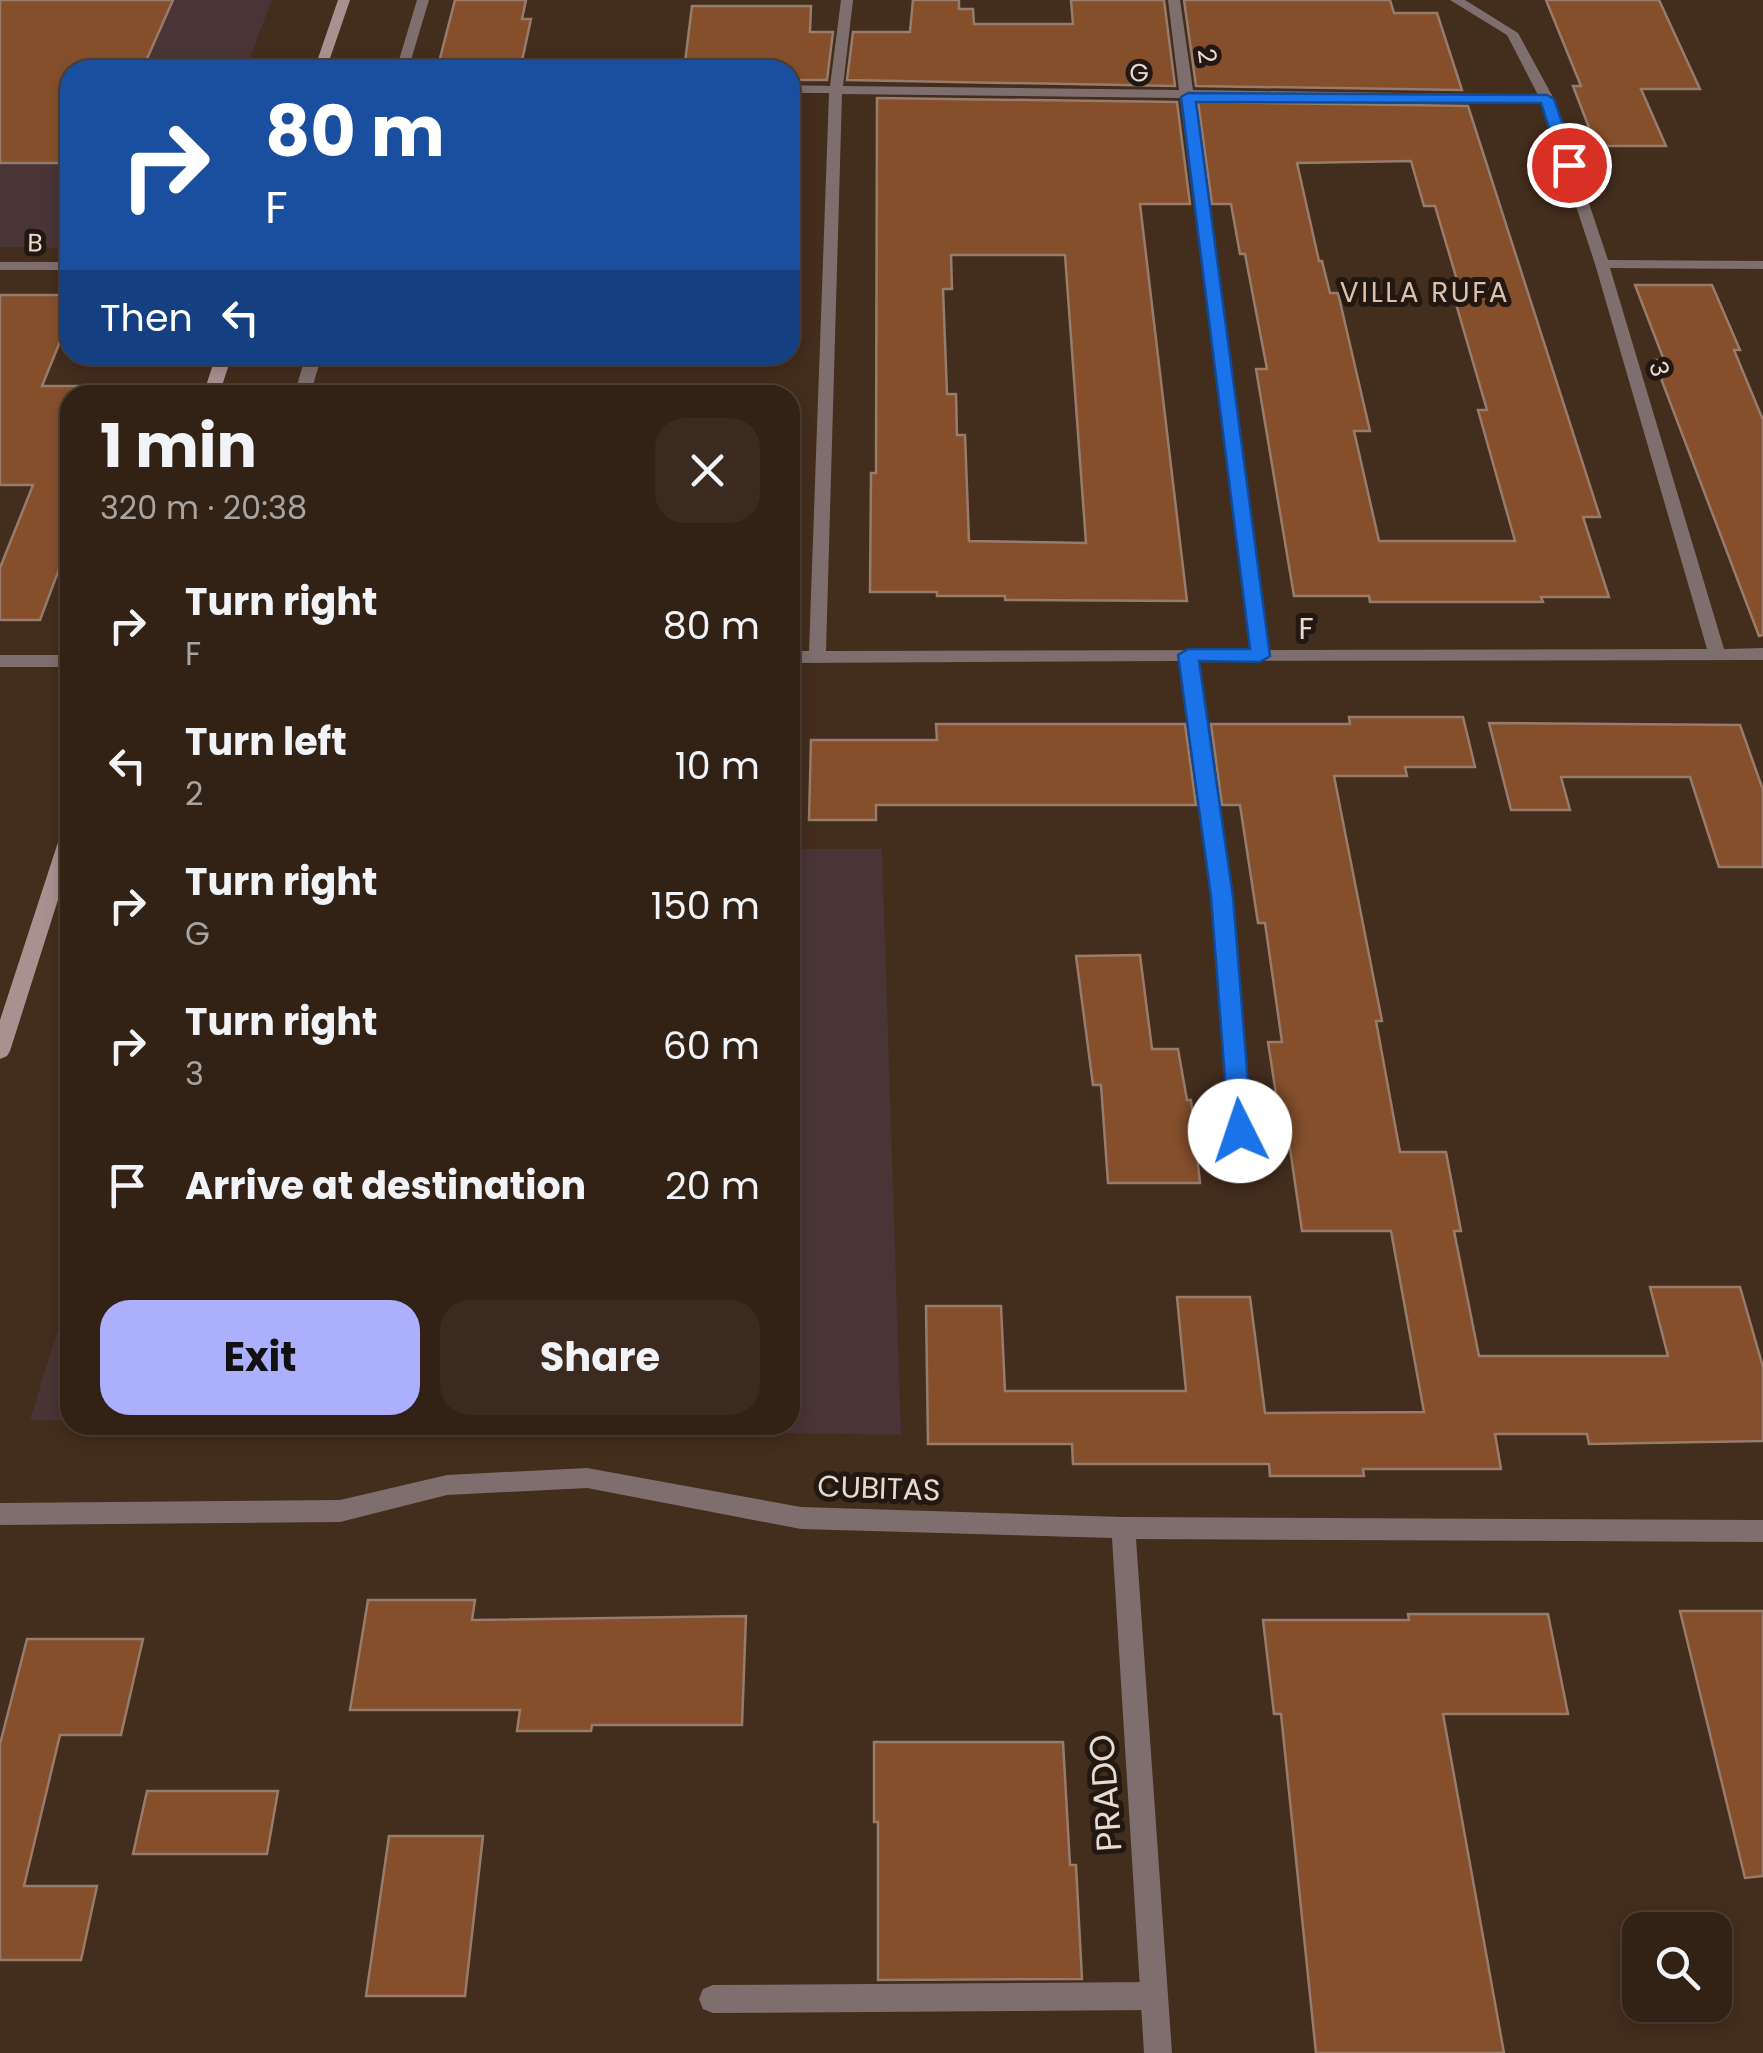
<!DOCTYPE html>
<html lang="en">
<head>
<meta charset="utf-8">
<style>
	:root { --surface:#322216; --page:#3a2a1f; --text:#f1f3f6; --muted:#a8a4a1; --line:#4d3f35; --accent:#acaffb }
	body { margin:0; font-family:Poppins,sans-serif; background:var(--page); color:var(--text); height:100vh; display:flex; flex-direction:column; font-size:38px; white-space:nowrap }
	* { box-sizing:border-box; margin:0 }
	p { font-size:32px; color:var(--muted) }
	.icon { flex:none; width:55px; height:55px; fill:none; stroke:currentColor; stroke-width:2; stroke-linecap:round; stroke-linejoin:round }
	.map { position:relative; flex:1; overflow:hidden }
	.side { position:absolute; left:60px; top:385px; width:740px; height:1050px; display:flex; flex-direction:column; background:var(--surface); border-radius:30px; box-shadow:0 5px 15px #0003,0 0 0 2px var(--line) }
	.side>* { flex:none }
	.guide { position:absolute; left:60px; top:60px; width:740px; height:305px; border-radius:30px; box-shadow:0 5px 15px #0003,0 0 0 2px var(--line); background:#1a4fa0; color:#fff; overflow:hidden }
	.fabs { position:absolute; left:1622px; top:1912px; display:grid; gap:20px }
	.fabs a { display:grid; place-items:center; width:110px; height:110px; border-radius:20px; background:var(--surface); box-shadow:0 5px 15px #0003,0 0 0 2px var(--line); font-size:50px }
	.pin { position:absolute; display:grid; place-items:center; width:85px; height:85px; color:#fff; margin:-42px; border:5px solid #fff; border-radius:50%; box-shadow:0 2px 10px #0007 }
	.me { position:absolute; width:110px; margin:-55px; rotate:356deg; stroke-linejoin:round; filter:drop-shadow(0 0 8px #0008) }
	.turn { display:flex; align-items:center; gap:35px; height:210px; padding:0 40px; font-size:45px }
	.turn .icon { width:130px; height:130px; stroke-width:2.5 }
	.turn b { display:block; font-size:70px; line-height:85px }
	.then { display:flex; align-items:center; height:95px; padding:0 40px; background:#0003; gap:20px; font-size:38px }
	.round { display:grid; place-items:center; flex:none; width:105px; height:105px; border-radius:30px; background:var(--page) }
	.summary { display:flex; align-items:center; justify-content:space-between; height:170px; padding:0 40px }
	h1 { font-size:60px; font-weight:700; line-height:75px }
	.cta { display:flex; gap:20px; margin-top:auto; padding:20px 40px }
	.cta a { flex:1; height:115px; border-radius:30px; background:var(--accent); color:#111; font-size:40px; font-weight:700; line-height:115px; text-align:center }
	.cta a+a { background:var(--page); color:var(--text) }
	ul { padding:0; list-style:none }
	li { display:flex; align-items:center; gap:30px; height:140px; padding:0 40px }
	li div { flex:1 }
	li b { display:block; font-size:38px }
	li em { font-style:normal }
	.map>svg:first-child { display:block }
</style>
</head>
<body>
<div class="map">
<svg width="1763" height="2053" viewBox="0 0 1763 2053">
	<rect width="100%" height="100%" fill="#432d1d"/>
	<path fill="#493436" d="M 0,0 L 272,0 L 245,70 L 70,70 L 70,248 L 0,247 Z
		M 790,849 L 882,849 L 901,1435 L 302,1425 L 790,1425 Z
		M 70,1290 L 70,1421 L 30,1420 Z"/>
	<path fill="#854f2c" stroke="#977b6b" stroke-width="2.5" fill-rule="evenodd" d="M 0,0 L 173,0 L 142,70 L 70,70 L 70,163 L 0,163 Z
		M 455,0 L 526,0 L 522,19 L 531,19 L 520,70 L 437,70 Z
		M 913,0 L 959,0 L 959,9 L 973,9 L 974,24 L 1073,24 L 1071,0 L 1164,0 L 1175,86 L 847,80 L 853,32 L 910,32 Z
		M 1184,0 L 1390,0 L 1394,13 L 1437,13 L 1462,90 L 1196,86 Z
		M 1546,0 L 1659,0 L 1700,89 L 1641,89 L 1666,146 L 1596,146 L 1573,86 L 1581,86 Z
		M 692,6 L 811,6 L 810,32 L 833,32 L 827,80 L 790,80 L 790,70 L 684,70 Z
		M 877,98 L 1177,102 L 1190,204 L 1140,204 L 1187,601 L 1005,600 L 1005,596 L 937,596 L 937,592 L 870,592 L 871,473 L 876,473 ZM 951,255 L 1065,255 L 1086,543 L 969,541 L 965,435 L 957,435 L 956,394 L 947,394 L 943,289 L 952,289 Z
		M 1198,102 L 1468,106 L 1600,517 L 1583,517 L 1609,597 L 1541,597 L 1543,602 L 1370,602 L 1369,596 L 1294,596 L 1256,369 L 1267,369 L 1245,254 L 1240,254 L 1231,204 L 1212,204 ZM 1411,161 L 1424,206 L 1435,206 L 1462,297 L 1454,297 L 1487,410 L 1478,410 L 1515,541 L 1379,541 L 1354,431 L 1370,431 L 1338,293 L 1330,293 L 1322,261 L 1319,261 L 1297,163 Z
		M 1635,285 L 1712,285 L 1740,350 L 1734,350 L 1763,420 L 1763,635 L 1759,636 L 1654,360 L 1664,360 Z
		M 0,295 L 70,295 L 70,317 L 42,386 L 82,386 L 79,395 L 70,395 L 70,540 L 40,620 L 0,620 L 0,568 L 33,485 L 0,485 Z
		M 1349,717 L 1463,717 L 1475,767 L 1405,767 L 1407,776 L 1334,776 L 1382,1021 L 1376,1021 L 1400,1152 L 1446,1152 L 1461,1231 L 1454,1231 L 1479,1356 L 1668,1356 L 1650,1287 L 1740,1287 L 1763,1367 L 1763,1441 L 1589,1444 L 1587,1434 L 1495,1434 L 1501,1469 L 1363,1469 L 1364,1476 L 1270,1476 L 1269,1464 L 1073,1464 L 1072,1444 L 928,1444 L 926,1306 L 1001,1306 L 1005,1391 L 1186,1391 L 1177,1297 L 1250,1297 L 1265,1413 L 1424,1412 L 1391,1231 L 1302,1231 L 1285,1114 L 1279,1114 L 1268,1042 L 1282,1042 L 1265,923 L 1258,923 L 1240,805 L 1222,805 L 1211,724 L 1350,724 Z
		M 1489,723 L 1740,725 L 1763,790 L 1763,867 L 1719,867 L 1690,777 L 1561,777 L 1570,810 L 1511,810 Z
		M 936,724 L 1185,724 L 1196,805 L 876,805 L 876,820 L 809,820 L 811,740 L 937,740 Z
		M 1140,955 L 1152,1049 L 1178,1049 L 1187,1100 L 1191,1100 L 1200,1183 L 1108,1183 L 1101,1085 L 1093,1085 L 1076,956 Z
		M 368,1600 L 475,1600 L 472,1620 L 746,1616 L 742,1725 L 592,1725 L 591,1731 L 517,1731 L 520,1710 L 350,1710 Z
		M 1680,1611 L 1763,1611 L 1763,1876 L 1745,1878 Z
		M 1408,1614 L 1548,1614 L 1568,1714 L 1443,1714 L 1504,2053 L 1316,2053 L 1281,1714 L 1274,1714 L 1263,1620 L 1409,1620 Z
		M 27,1639 L 143,1639 L 121,1735 L 60,1735 L 24,1886 L 97,1886 L 81,1960 L 0,1960 L 0,1744 Z
		M 874,1742 L 1063,1742 L 1070,1865 L 1076,1865 L 1082,1979 L 878,1980 L 878,1822 L 874,1822 Z
		M 147,1791 L 278,1791 L 267,1854 L 133,1854 Z
		M 389,1836 L 483,1836 L 465,1996 L 366,1996 Z"/>
	<g fill="none" stroke-linecap="round" stroke-linejoin="round">
		<path fill="#7e6f6e" fill-rule="evenodd" d="M 417,0 L 429,0 L 408,70 L 396,70 Z
			M 306,355 L 322,355 L 310,395 L 294,395 Z
			M 1154,1982 L 1164,1986 L 1168,1996 L 1164,2006 L 1154,2010 L 713,2013 L 703,2009 L 699,1999 L 703,1989 L 713,1985 Z"/>
		<path fill="#7e6f6e" fill-rule="evenodd" d="M 841,0 L 853,0 L 843,86 L 1179,90 L 1168,0 L 1180,0 L 1193,90 L 1538,95 L 1507,35 L 1450,0 L 1465,0 L 1518,33 L 1554,99 L 1608,260 L 1763,261 L 1763,269 L 1610,268 L 1724,649 L 1763,648 L 1763,660 L 1198,661 L 1232,897 L 1250,1131 L 1247,1137 L 1233,1137 L 1230,1131 L 1212,897 L 1180,661 L 790,663 L 790,651 L 809,651 L 829,93 L 790,93 L 790,85 L 830,86 ZM 842,94 L 1180,98 L 1252,650 L 826,651 ZM 1194,98 L 1542,103 L 1595,264 L 1707,649 L 1269,650 Z
			M 0,262 L 70,262 L 70,270 L 0,270 Z
			M 0,655 L 70,655 L 70,667 L 0,667 Z
			M 587,1468 L 801,1507 L 1123,1517 L 1763,1520 L 1763,1542 L 1136,1539 L 1172,2053 L 1144,2053 L 1112,1538 L 801,1529 L 587,1488 L 447,1495 L 340,1522 L 0,1525 L 0,1503 L 340,1500 L 447,1475 Z"/>
		<path fill="#a99190" fill-rule="evenodd" d="M 338,0 L 350,0 L 326,70 L 314,70 Z
			M 216,355 L 232,355 L 219,395 L 203,395 Z
			M 70,826 L 70,862 L 10,1051 L 7,1056 L 0,1059 L 0,1020 L 61,833 Z"/>
	</g>
	<path fill="#1a73e8" stroke="#114b97" stroke-width="2.5" d="M 1188,93 L 1547,95 L 1554,99 L 1577,165 L 1569,170 L 1561,165 L 1541,103 L 1196,102 L 1270,656 L 1260,662 L 1199,661 L 1233,897 L 1252,1131 L 1249,1138 L 1232,1138 L 1229,1131 L 1211,897 L 1178,655 L 1188,649 L 1250,649 L 1181,97 Z"/>
	<g text-anchor="middle" dominant-baseline="central" stroke-width="10" stroke-linejoin="round" paint-order="stroke">
		<g font-size="25" fill="#e8dacf" stroke="#221811">
			<text transform="translate(1207 56) rotate(82)">2</text>
			<text transform="translate(1139 73) rotate(1)">G</text>
			<text transform="translate(35 243) rotate(1)">B</text>
			<text transform="translate(1659 369) rotate(74)">3</text>
		</g>
		<g font-size="28" letter-spacing="2.5" fill="#dbc0ac" stroke="#221811">
			<text x="1425" y="292">VILLA RUFA</text>
		</g>
		<g font-size="30" fill="#e8dacf" stroke="#221811">
			<text x="1306" y="628">F</text>
			<text transform="translate(879 1488) rotate(2)">CUBITAS</text>
		</g>
		<g font-size="35" fill="#e8dacf" stroke="#221811">
			<text transform="translate(1105 1793) rotate(-94)">PRADO</text>
		</g>
	</g>
</svg>
<div class="fabs">
<a><svg class="icon" aria-label="search" viewBox="0 0 24 24"><circle cx="10" cy="10" r="6"/><path d="M15 15l6 6"/></svg></a>
</div>
<div class="pin" style="left:1569px;top:165px;background:#d93025"><svg class="icon" aria-label="arrive" viewBox="0 0 24 24"><path d="M6 21V4h12l-3 4 3 4H6"/></svg></div>
<svg class="me" style="left:1240px;top:1131px" viewBox="-20 -20 40 40"><circle r="19" fill="#fff"/><path d="M0-13L10 11 0 6-10 11z" fill="#1a73e8"/></svg>
<div class="guide">
<div class="turn"><svg class="icon" aria-label="right" viewBox="0 0 24 24"><path d="M7 20v-9h11M14 6l5 5-5 5"/></svg><div><b>80 m</b>F</div></div>
<div class="then">Then<svg class="icon" aria-label="left" viewBox="0 0 24 24"><path d="M17 20v-9H6M10 6l-5 5 5 5"/></svg></div>
</div>
<section class="side">
<div class="summary"><div><h1>1 min</h1><p>320 m · 20:38</p></div><a class="round"><svg class="icon" aria-label="close" viewBox="0 0 24 24"><path d="M6 6l12 12M18 6L6 18"/></svg></a></div>
<ul>
<li><svg class="icon" aria-label="right" viewBox="0 0 24 24"><path d="M7 20v-9h11M14 6l5 5-5 5"/></svg><div><b>Turn right</b><p>F</p></div><em>80 m</em></li>
<li><svg class="icon" aria-label="left" viewBox="0 0 24 24"><path d="M17 20v-9H6M10 6l-5 5 5 5"/></svg><div><b>Turn left</b><p>2</p></div><em>10 m</em></li>
<li><svg class="icon" aria-label="right" viewBox="0 0 24 24"><path d="M7 20v-9h11M14 6l5 5-5 5"/></svg><div><b>Turn right</b><p>G</p></div><em>150 m</em></li>
<li><svg class="icon" aria-label="right" viewBox="0 0 24 24"><path d="M7 20v-9h11M14 6l5 5-5 5"/></svg><div><b>Turn right</b><p>3</p></div><em>60 m</em></li>
<li><svg class="icon" aria-label="arrive" viewBox="0 0 24 24"><path d="M6 21V4h12l-3 4 3 4H6"/></svg><div><b>Arrive at destination</b></div><em>20 m</em></li>
</ul>
<div class="cta"><a>Exit</a><a>Share</a></div>
</section>
</div>
</body>
</html>
